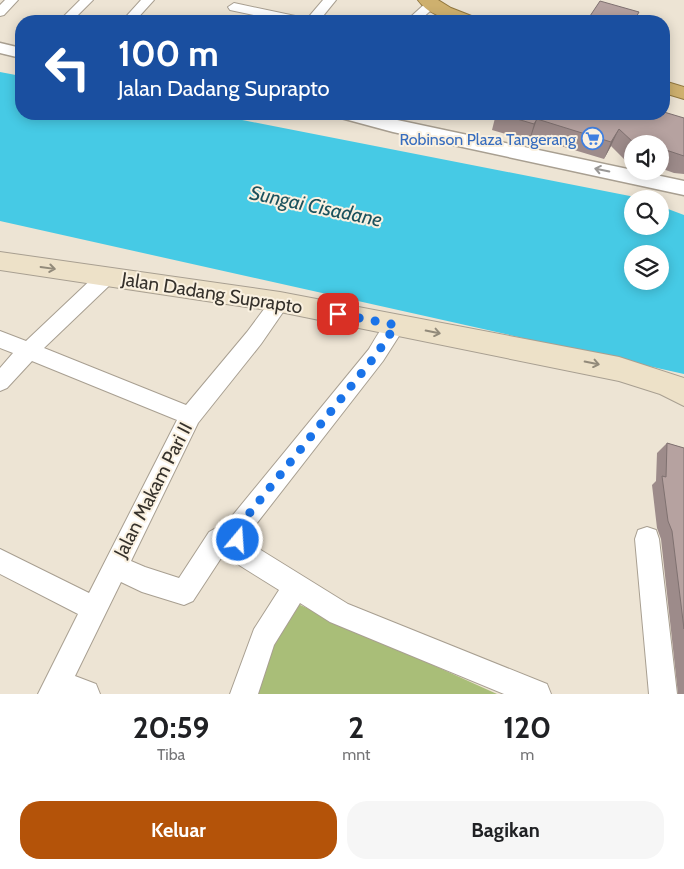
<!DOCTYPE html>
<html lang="id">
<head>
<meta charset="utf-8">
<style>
	:root { --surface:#fff; --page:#f6f6f6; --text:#202124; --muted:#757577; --accent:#b45309 }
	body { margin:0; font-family:Cabin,sans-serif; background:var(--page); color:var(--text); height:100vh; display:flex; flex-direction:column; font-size:19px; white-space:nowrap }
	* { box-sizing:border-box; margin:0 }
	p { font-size:16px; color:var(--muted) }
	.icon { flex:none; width:28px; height:28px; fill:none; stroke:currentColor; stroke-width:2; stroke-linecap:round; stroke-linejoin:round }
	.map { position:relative; height:694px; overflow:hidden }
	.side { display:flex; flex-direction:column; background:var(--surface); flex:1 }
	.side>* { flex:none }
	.hud { position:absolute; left:15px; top:15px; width:655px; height:105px; border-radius:20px; box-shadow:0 2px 12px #0003; background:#1a4fa0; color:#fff; overflow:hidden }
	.tools { position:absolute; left:624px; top:135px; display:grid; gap:10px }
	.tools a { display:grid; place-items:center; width:45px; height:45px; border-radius:50%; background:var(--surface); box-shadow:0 2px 12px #0003; font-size:25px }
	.pin { position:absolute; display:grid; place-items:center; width:42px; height:42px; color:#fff; margin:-21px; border-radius:10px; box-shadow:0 2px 8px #0006 }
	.me { position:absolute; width:55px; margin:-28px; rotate:18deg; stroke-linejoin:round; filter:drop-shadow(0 0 4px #0008) }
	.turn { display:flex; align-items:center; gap:18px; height:105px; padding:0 20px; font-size:22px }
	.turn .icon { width:65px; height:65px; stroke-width:2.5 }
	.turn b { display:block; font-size:35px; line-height:42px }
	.eta { display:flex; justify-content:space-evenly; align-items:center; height:85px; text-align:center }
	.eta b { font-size:30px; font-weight:700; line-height:35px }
	.cta { display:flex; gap:10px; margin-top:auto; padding:10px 20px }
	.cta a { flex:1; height:58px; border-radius:20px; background:var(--accent); color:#fff; font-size:20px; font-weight:700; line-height:58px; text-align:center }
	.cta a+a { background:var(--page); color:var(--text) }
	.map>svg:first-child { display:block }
</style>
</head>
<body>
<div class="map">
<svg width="684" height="694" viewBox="0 0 684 694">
	<rect width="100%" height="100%" fill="#ede4d4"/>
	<path fill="#a9be78" d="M 298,604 L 497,694 L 256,694 L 265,639 Z"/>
	<path fill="#46cae5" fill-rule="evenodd" d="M 0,72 L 21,76 L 21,114 L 212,114 L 635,197 L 640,199 L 632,199 L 632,226 L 660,226 L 660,206 L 684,215 L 684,374 L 0,221 ZM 632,254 L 660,254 L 660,281 L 632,281 Z"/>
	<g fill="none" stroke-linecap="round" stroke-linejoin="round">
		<defs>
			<path id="minor" d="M 5,0 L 18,0 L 4,15 L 0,16 L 0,5 Z
				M 80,0 L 93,0 L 72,21 L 59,21 Z
				M 141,0 L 154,0 L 135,21 L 122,21 Z
				M 323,0 L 336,0 L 319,21 L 283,21 L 230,10 L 228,7 L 234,3 L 300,17 L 306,20 Z
				M 432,0 L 438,4 L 419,21 L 406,21 L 428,1 Z
				M 106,270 L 113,272 L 115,277 L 113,282 L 44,348 L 186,405 L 247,332 L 273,297 L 280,295 L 287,297 L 290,302 L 261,344 L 198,423 L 131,561 L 145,567 L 179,578 L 209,532 L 228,521 L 369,349 C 377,337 386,314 403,319 L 406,325 L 383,361 L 250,532 L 251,544 L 348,604 L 547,684 L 551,694 L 504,694 L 330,622 L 300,603 L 274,645 L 258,694 L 230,694 L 254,629 L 279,590 L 231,560 L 227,549 L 193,601 L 184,605 L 142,592 L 121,582 L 75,676 L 96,684 L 100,694 L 38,694 L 78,614 L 0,574 L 0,549 L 89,593 L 177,420 L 32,361 L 7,388 L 0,391 L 0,368 L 13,353 L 0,348 L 0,331 L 26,341 L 99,272 Z
				M 647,527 L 656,530 L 659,539 L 677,694 L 649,694 L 635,539 L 638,530 Z"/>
			<path id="tertiary" d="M 0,43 L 21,48 L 21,58 L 0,53 Z
				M 339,114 L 369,114 L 684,181 L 684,195 L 393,132 L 341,118 Z"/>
			<path id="secondary" d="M 0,252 L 280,292 L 619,357 L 684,378 L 684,406 L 660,394 L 619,381 L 280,312 L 0,270 Z"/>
			<path id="trunk" d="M 418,0 L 438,0 L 451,8 L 474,17 L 477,21 C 457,22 430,18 418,0 Z
				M 664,81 L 684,87 L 684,99 L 664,93 Z"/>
		</defs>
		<use href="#minor" stroke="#a89f91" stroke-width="2"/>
		<use href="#tertiary" stroke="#a89f91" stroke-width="3"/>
		<use href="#secondary" stroke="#a89f91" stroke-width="2"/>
		<use href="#trunk" stroke="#91773f" stroke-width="2"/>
		<use href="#minor" fill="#fff" fill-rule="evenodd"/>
		<use href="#tertiary" fill="#fff" fill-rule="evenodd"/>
		<use href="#secondary" fill="#ede1c8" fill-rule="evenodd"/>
		<use href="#trunk" fill="#ceb06e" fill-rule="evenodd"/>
	</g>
	<path fill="#9d8b8a" d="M 590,16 L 636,21 L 588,21 Z
		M 496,114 L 664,114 L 684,118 L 684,174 L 674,173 L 660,168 L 660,144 L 632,144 L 632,159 L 625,160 L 611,146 L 604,159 L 531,137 L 529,141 L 492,130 Z
		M 667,443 L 684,448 L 684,694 L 678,694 L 661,539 L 657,528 L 652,485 L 656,481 L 657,453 Z"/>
	<path fill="#7f7170" d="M 537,119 L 531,137 L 529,141 L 534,124 Z
		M 619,129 L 611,146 L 604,159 L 611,142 Z
		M 641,141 L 640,144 L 633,144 L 634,143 Z
		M 632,145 L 632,159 L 625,160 Z"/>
	<path fill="#b6a2a0" stroke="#7f7170" d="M 600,1 L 639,12 L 634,21 L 609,21 L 590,16 Z
		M 664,112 L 684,118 L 684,156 L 660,148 L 660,144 L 649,144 L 641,141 L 634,143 L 619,129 L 611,142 L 537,119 L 534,124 L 500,114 L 664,114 Z
		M 667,443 L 684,448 L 684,629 L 672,531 L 668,521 L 662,476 L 666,477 Z"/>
	<defs><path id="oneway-shaft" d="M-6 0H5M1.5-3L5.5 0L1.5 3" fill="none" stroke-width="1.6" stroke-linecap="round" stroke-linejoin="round" transform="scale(1.25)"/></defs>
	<use stroke="#9a9896" href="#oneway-shaft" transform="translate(602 170) rotate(-168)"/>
	<g stroke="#928a7a">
		<use href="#oneway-shaft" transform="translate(48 268) rotate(8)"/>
		<use href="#oneway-shaft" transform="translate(433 332) rotate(11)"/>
		<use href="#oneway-shaft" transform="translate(592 363) rotate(11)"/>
	</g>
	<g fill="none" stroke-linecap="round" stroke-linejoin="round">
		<path stroke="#1a73e8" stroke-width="9" stroke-dasharray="0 16.2" d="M 238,540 L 236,530 L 376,355 L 396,325 L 338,314"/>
	</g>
	<defs>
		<symbol id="supermarket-ring" viewBox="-11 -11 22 22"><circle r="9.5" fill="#faf1e1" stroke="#3f7fe0" stroke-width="1.5"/><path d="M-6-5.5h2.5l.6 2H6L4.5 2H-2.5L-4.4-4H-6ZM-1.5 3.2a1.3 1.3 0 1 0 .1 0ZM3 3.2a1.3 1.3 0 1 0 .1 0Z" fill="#3f7fe0"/></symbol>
	</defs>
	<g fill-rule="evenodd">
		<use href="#supermarket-ring" x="580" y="126" width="25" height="25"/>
	</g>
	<g text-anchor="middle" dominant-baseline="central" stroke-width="4" stroke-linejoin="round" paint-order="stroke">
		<g font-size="16" fill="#366cbe" stroke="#faf1e1" text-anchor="end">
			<text x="576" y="139">Robinson Plaza Tangerang</text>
		</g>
		<g font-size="19" fill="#36322c" stroke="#faf1e1">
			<text transform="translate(212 293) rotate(9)">Jalan Dadang Suprapto</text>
			<text transform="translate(153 490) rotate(-63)">Jalan Makam Pari II</text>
		</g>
		<g font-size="20" font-style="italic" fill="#1b525d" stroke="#faf1e1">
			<text transform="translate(316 206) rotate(12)">Sungai Cisadane</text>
		</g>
	</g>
</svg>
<div class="tools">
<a><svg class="icon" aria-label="sound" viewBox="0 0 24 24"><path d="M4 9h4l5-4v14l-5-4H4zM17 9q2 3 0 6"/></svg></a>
<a><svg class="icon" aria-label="search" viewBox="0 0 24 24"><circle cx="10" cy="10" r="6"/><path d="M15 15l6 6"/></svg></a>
<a><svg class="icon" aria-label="layers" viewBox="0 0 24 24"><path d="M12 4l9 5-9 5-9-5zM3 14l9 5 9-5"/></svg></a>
</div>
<div class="pin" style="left:338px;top:314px;background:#d93025"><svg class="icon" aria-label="arrive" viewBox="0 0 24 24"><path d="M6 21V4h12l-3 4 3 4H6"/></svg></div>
<svg class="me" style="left:238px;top:540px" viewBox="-20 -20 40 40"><circle r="17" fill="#1a73e8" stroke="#fff" stroke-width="3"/><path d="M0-11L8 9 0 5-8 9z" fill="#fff"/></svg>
<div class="hud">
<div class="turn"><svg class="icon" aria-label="left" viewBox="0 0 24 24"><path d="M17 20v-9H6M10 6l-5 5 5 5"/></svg><div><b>100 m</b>Jalan Dadang Suprapto</div></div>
</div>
</div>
<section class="side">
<div class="eta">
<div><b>20:59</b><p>Tiba</p></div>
<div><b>2</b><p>mnt</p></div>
<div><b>120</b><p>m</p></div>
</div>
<div class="cta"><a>Keluar</a><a>Bagikan</a></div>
</section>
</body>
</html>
